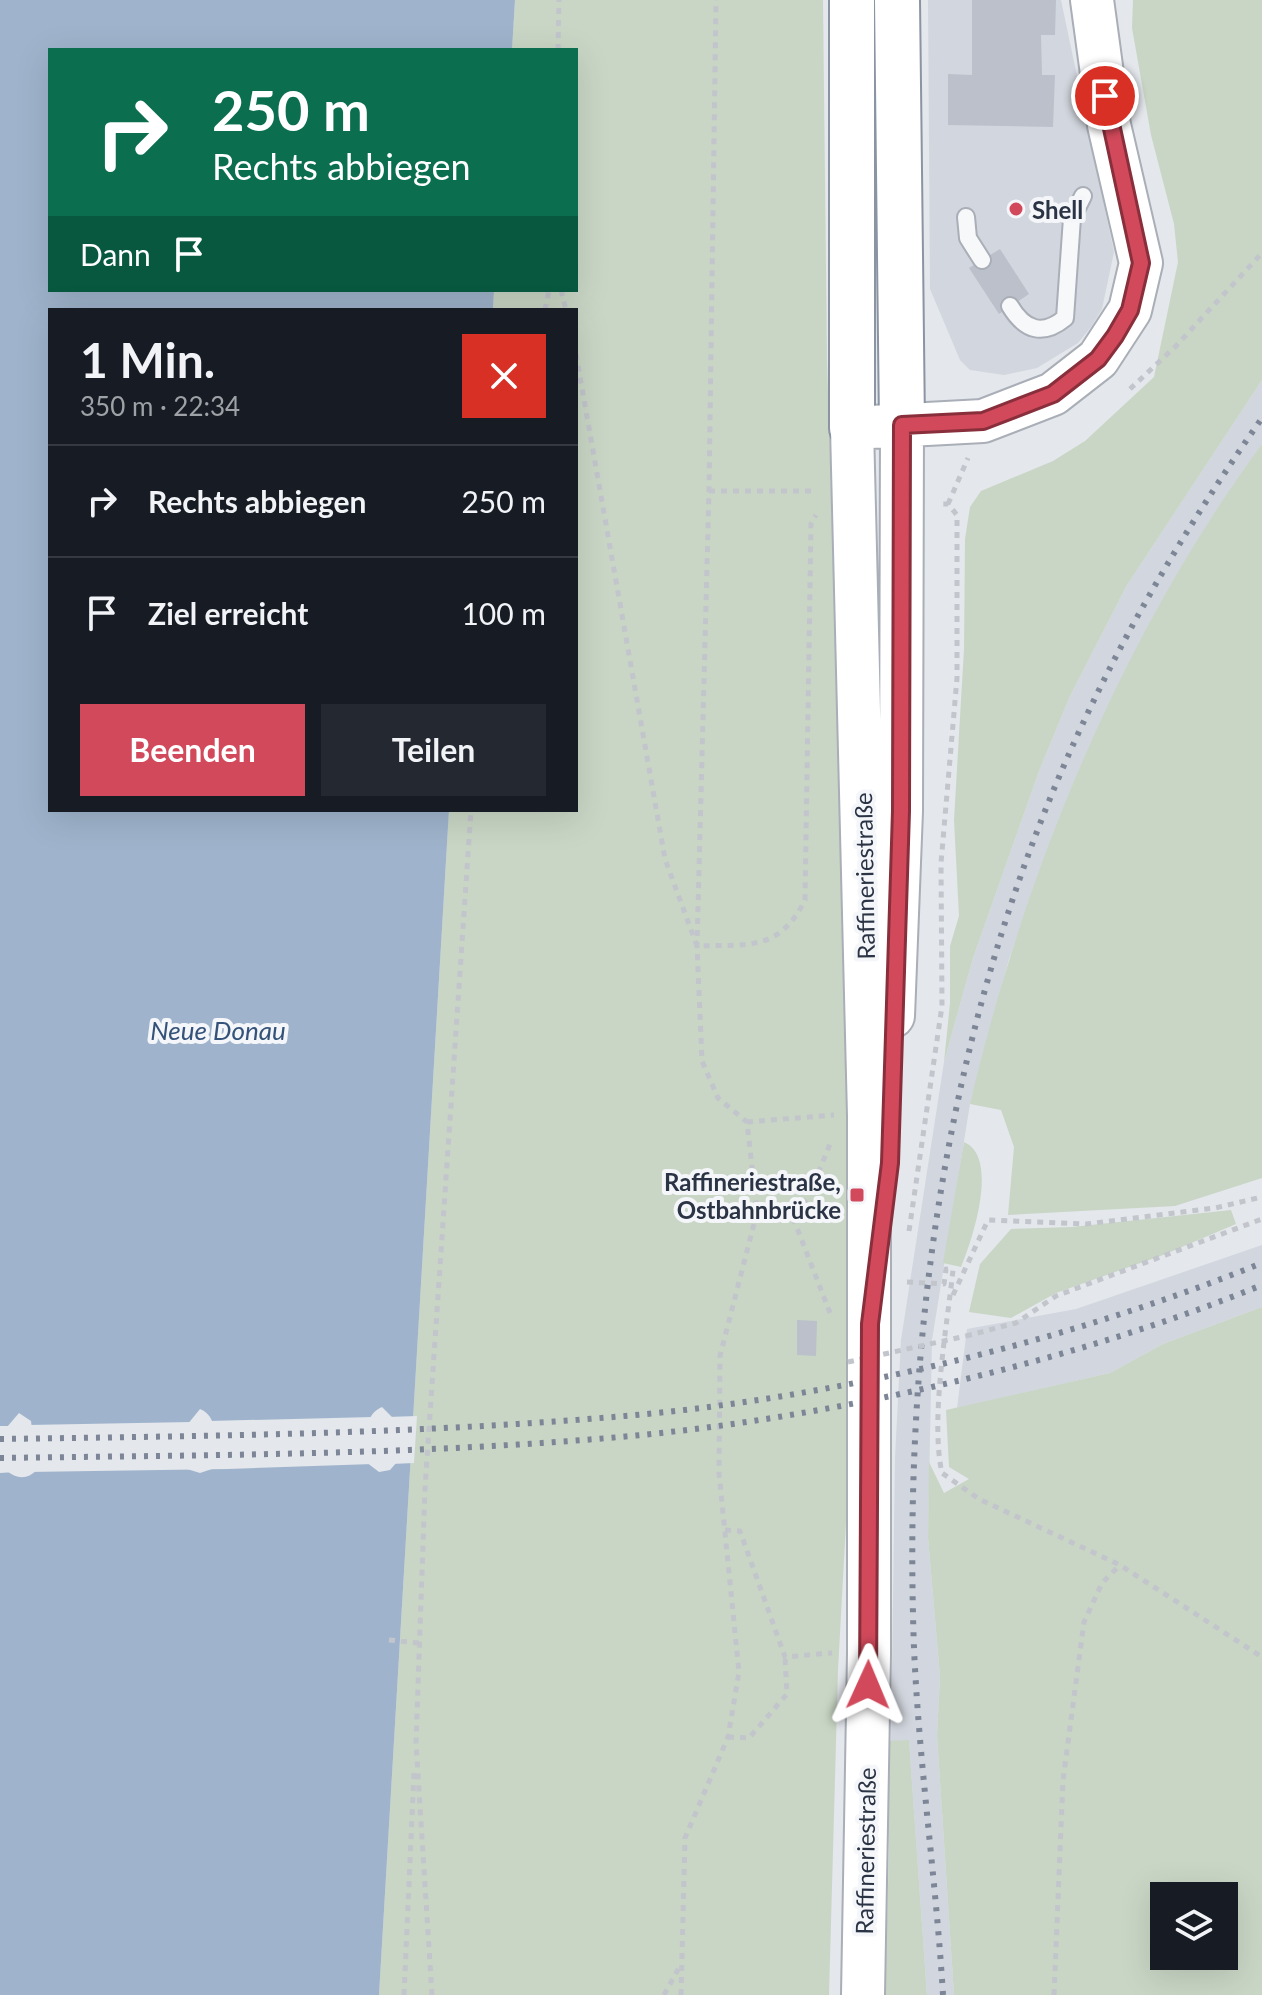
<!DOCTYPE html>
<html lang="de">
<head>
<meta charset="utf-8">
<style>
	:root { --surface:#171b24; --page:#242831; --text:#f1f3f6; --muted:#9ea1a6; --line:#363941; --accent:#d1495b }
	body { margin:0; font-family:Lato,sans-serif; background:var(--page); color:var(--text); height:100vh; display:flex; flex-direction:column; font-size:30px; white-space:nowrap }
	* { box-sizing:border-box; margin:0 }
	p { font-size:26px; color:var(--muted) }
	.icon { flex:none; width:44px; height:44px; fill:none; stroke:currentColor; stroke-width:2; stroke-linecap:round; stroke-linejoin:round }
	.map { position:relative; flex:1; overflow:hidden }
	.sheet { position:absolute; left:48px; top:308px; width:530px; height:504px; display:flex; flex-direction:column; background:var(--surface); border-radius:0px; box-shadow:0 8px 32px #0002 }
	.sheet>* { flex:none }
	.banner { position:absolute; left:48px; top:48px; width:530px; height:244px; border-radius:0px; box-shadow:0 8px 32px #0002; background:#0b6e4f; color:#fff; overflow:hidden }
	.controls { position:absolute; left:1150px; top:1882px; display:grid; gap:16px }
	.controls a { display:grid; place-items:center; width:88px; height:88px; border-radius:0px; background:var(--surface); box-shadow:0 8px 32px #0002; font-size:40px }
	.pin { position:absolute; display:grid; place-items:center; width:68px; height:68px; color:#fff; margin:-34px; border:4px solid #fff; border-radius:50%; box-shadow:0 2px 8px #0007 }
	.me { position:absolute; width:88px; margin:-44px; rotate:1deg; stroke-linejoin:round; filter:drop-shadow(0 0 6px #0008) }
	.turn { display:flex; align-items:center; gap:28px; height:168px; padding:0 32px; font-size:36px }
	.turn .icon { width:104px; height:104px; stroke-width:2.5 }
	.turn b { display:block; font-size:56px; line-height:68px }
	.then { display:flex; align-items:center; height:76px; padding:0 32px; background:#0003; gap:16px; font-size:30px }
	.round { display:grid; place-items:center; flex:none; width:84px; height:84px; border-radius:0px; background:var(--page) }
	.summary { display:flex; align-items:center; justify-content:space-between; height:136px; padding:0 32px }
	h1 { font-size:48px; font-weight:700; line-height:60px }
	.button { display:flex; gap:16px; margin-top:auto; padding:16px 32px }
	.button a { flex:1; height:92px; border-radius:0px; background:var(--accent); color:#fff; font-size:32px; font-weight:700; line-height:92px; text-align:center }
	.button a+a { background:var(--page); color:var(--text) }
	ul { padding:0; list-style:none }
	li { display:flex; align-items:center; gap:24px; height:112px; padding:0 32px; border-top:2px solid var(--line) }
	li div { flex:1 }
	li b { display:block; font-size:30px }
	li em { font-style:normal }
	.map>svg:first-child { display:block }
</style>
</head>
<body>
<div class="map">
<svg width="1262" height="1995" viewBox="0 0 1262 1995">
	<rect width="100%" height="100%" fill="#e4e7ec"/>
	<path fill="#d2d6de" d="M 928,0 L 1061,0 L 1114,252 L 1102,309 L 1091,327 L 1078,343 L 1037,368 L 1004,375 L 970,370 L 960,360 L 930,289 Z
		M 1262,380 L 1262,444 L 1170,588 L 1053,837 L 1009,959 L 970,1104 L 932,1340 L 928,1537 L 940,1677 L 937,1735 L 954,1995 L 927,1995 L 909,1741 L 891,1741 L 895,1457 L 901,1340 L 944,1062 L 973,958 L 1039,771 L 1070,696 L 1127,585 Z
		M 1262,1245 L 1262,1307 L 1163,1344 L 1110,1373 L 957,1408 L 967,1329 L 1076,1309 Z"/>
	<path fill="#c9d6c5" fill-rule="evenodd" d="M 515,0 L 823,0 L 827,358 L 856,1339 L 838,1670 L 829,1995 L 379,1995 L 449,810 L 576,810 L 576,310 L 493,310 L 494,290 L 576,290 L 576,50 L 512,50 Z
		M 1133,0 L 1262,0 L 1262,380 L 1127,585 L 1070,696 L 1039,771 L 973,958 L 944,1062 L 950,1003 L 950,946 L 959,916 L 954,820 L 964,649 L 965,539 L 970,507 L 981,491 L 1053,461 L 1085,441 L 1154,377 L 1178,262 L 1174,224 L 1151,135 L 1132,28 Z
		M 1262,444 L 1262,1178 L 1175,1206 L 1008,1215 L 1014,1147 L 1001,1110 L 970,1104 C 1025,871 1120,638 1262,444 Z
		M 964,1142 C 1000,1157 972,1241 961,1267 L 943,1263 Z
		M 1231,1210 L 1236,1224 L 1163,1255 L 1056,1293 L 1011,1318 L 969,1312 L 980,1264 L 1011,1229 L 1072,1227 Z
		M 1262,1307 L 1262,1995 L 954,1995 L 937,1735 L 940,1677 L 928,1537 L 929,1462 L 944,1493 L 969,1479 L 949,1467 L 946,1410 L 1110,1373 L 1163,1344 ZM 1164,1896 L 1224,1896 L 1224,1956 L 1164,1956 Z
		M 909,1740 L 927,1995 L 885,1995 L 889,1851 L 887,1741 Z"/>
	<path fill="#9fb4cc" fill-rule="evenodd" d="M 0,0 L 515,0 L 512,50 L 50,50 L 50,290 L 494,290 L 493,310 L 50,310 L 50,810 L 449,810 L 379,1995 L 0,1995 ZM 382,1407 L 394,1419 L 397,1462 L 390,1470 L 379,1472 L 366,1462 C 367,1443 361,1416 382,1407 ZM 200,1409 C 222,1418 213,1448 212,1469 L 200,1473 L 187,1469 L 187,1425 ZM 19,1413 L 31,1421 L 37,1469 C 29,1480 16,1479 7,1471 L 7,1427 Z"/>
	<path fill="#e4e7ec" d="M 417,1416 L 414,1463 L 391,1464 L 387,1417 Z
		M 373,1417 L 373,1464 L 228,1469 L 27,1472 L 33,1468 L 28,1425 L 192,1422 L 188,1463 L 199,1469 L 211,1464 L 209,1421 Z
		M 0,1426 L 12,1426 L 9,1467 L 15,1472 L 0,1473 Z"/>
	<path fill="#bbc0ca" d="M 972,0 L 1056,0 L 1055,35 L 1041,35 L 1042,75 L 1055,75 L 1053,127 L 948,125 L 948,74 L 972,75 Z
		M 1000,249 L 1029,294 L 999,314 L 969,268 Z
		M 797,1320 L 817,1321 L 816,1356 L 797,1355 Z"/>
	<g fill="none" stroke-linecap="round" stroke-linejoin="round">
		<defs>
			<path id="lane" d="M 966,217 L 968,238 L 982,260
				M 1010,306 C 1025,331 1043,336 1065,318 L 1072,218 L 1083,196"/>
			<path id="secondary" d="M 893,1016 L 901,811 L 902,425
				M 863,1995 L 869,1654 L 869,1116 L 852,428 L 983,421 L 1053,394 L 1098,359 L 1130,310 L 1141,263 L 1109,125 L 1092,0"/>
			<path id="highway" d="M 852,0 L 852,428
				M 897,0 L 902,425"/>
		</defs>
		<use href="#lane" stroke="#a9aeb7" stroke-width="20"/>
		<use href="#secondary" stroke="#a9aeb7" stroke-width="46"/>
		<use href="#highway" stroke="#8b94a3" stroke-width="48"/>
		<path stroke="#c2c5cb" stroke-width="5" stroke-dasharray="6 6" stroke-linecap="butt" d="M 558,50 L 559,0
			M 561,290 L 566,310
			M 545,310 L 549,290
			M 576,354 L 665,859 L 697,946 C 748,944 779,952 805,900 L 811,524 L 816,515
			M 1130,389 L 1175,347 L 1262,253
			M 709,491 L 816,491
			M 948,504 L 968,458
			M 747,1122 L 834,1115
			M 757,1212 L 792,1215
			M 909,1231 L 942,1006 L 941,863 L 957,678 L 957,515 L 948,504 L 939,504
			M 907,1282 L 944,1284 L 946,1269 L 953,1270 C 947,1327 930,1419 942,1473 L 979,1499 L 1120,1565 L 1262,1657
			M 953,1295 L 988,1220 L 1086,1224 L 1215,1208 L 1262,1197
			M 830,1313 L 792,1215 L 808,1198 L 830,1144
			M 966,1336 L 1016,1323 L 1056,1296 L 1262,1219
			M 725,1530 L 740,1531 L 785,1657 L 832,1653
			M 389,1640 L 419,1643
			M 728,1737 L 749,1738 L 787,1694 L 785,1657
			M 404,1995 L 414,1772
			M 432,1995 L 416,1743 L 425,1488 L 471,810
			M 664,1995 L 681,1964
			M 681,1995 L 685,1838 L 728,1737 L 739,1672 L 719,1473 L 720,1356 L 757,1212 L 747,1122 L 718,1098 L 702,1061 L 697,946 L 709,491 L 716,0
			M 1054,1995 L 1063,1780 L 1084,1622 L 1102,1583 L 1120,1565"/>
		<use href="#lane" stroke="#f7f8fa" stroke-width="16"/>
		<use href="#secondary" stroke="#fff" stroke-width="42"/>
		<use href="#highway" stroke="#fff" stroke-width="44"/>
		<path stroke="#7d8696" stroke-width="6" stroke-dasharray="4 8" stroke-linecap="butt" d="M 0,1439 C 208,1436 417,1434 625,1416 C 835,1398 1066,1342 1262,1263
			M 0,1458 C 210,1455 421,1455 631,1436 C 835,1417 1073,1362 1262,1285
			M 943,1995 C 936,1879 919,1764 914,1648 C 903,1346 944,1041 1065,763 C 1118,641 1186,527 1262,418"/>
		<path stroke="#c2c5cb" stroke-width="5" stroke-dasharray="6 6" stroke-linecap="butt" d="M 848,1362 L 966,1336"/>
	</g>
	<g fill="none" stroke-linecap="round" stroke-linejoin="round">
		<defs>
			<path id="route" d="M 868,1685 L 870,1324 L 890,1163 L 901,811 L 902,425 L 983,421 L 1053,394 L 1098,359 L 1115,336 L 1130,310 L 1141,263 L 1105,96"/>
		</defs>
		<use href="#route" stroke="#882f3b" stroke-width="20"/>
		<use href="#route" stroke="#d1495b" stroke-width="14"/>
	</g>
	<g fill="#d1495b" stroke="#f4f6f9" stroke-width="3">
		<circle cx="1016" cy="209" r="8"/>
		<rect x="849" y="1187" width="16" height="16" rx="4"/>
	</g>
	<g text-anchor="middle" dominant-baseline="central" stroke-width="8" stroke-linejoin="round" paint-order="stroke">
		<g font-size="24" font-weight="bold" fill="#2b3445" stroke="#f4f6f9" text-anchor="start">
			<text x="1032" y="209">Shell</text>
			<text x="841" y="1181" text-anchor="end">Raffineriestraße,<tspan x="841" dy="28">Ostbahnbrücke</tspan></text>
		</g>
		<g font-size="24" fill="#2b3445" stroke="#f4f6f9">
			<text transform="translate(864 876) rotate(-91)">Raffineriestraße</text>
			<text transform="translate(865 1851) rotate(-89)">Raffineriestraße</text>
		</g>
		<g font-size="26" font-style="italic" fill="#34527a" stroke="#f4f6f9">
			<text x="218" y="1030">Neue Donau</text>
		</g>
	</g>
</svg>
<div class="controls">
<a><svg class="icon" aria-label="layers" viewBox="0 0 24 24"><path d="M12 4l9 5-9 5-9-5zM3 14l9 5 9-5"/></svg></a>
</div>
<div class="pin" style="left:1105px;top:96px;background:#d93025"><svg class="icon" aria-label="arrive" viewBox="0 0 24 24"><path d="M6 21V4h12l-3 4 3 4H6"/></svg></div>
<svg class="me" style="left:868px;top:1685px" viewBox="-20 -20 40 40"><path d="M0-17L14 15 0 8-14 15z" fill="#d1495b" stroke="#fff" stroke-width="4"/></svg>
<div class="banner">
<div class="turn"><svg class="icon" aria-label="right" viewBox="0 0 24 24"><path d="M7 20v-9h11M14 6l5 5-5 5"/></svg><div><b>250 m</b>Rechts abbiegen</div></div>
<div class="then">Dann<svg class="icon" aria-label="arrive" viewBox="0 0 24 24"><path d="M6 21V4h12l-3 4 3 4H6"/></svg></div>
</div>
<section class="sheet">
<div class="summary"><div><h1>1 Min.</h1><p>350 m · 22:34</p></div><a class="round" style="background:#d93025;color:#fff"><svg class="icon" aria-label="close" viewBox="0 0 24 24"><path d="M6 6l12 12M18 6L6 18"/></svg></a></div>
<ul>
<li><svg class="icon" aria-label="right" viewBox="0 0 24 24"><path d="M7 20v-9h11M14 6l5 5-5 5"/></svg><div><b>Rechts abbiegen</b></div><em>250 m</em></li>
<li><svg class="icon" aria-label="arrive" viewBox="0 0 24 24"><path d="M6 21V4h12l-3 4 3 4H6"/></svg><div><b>Ziel erreicht</b></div><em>100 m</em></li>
</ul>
<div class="button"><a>Beenden</a><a>Teilen</a></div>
</section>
</div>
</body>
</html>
